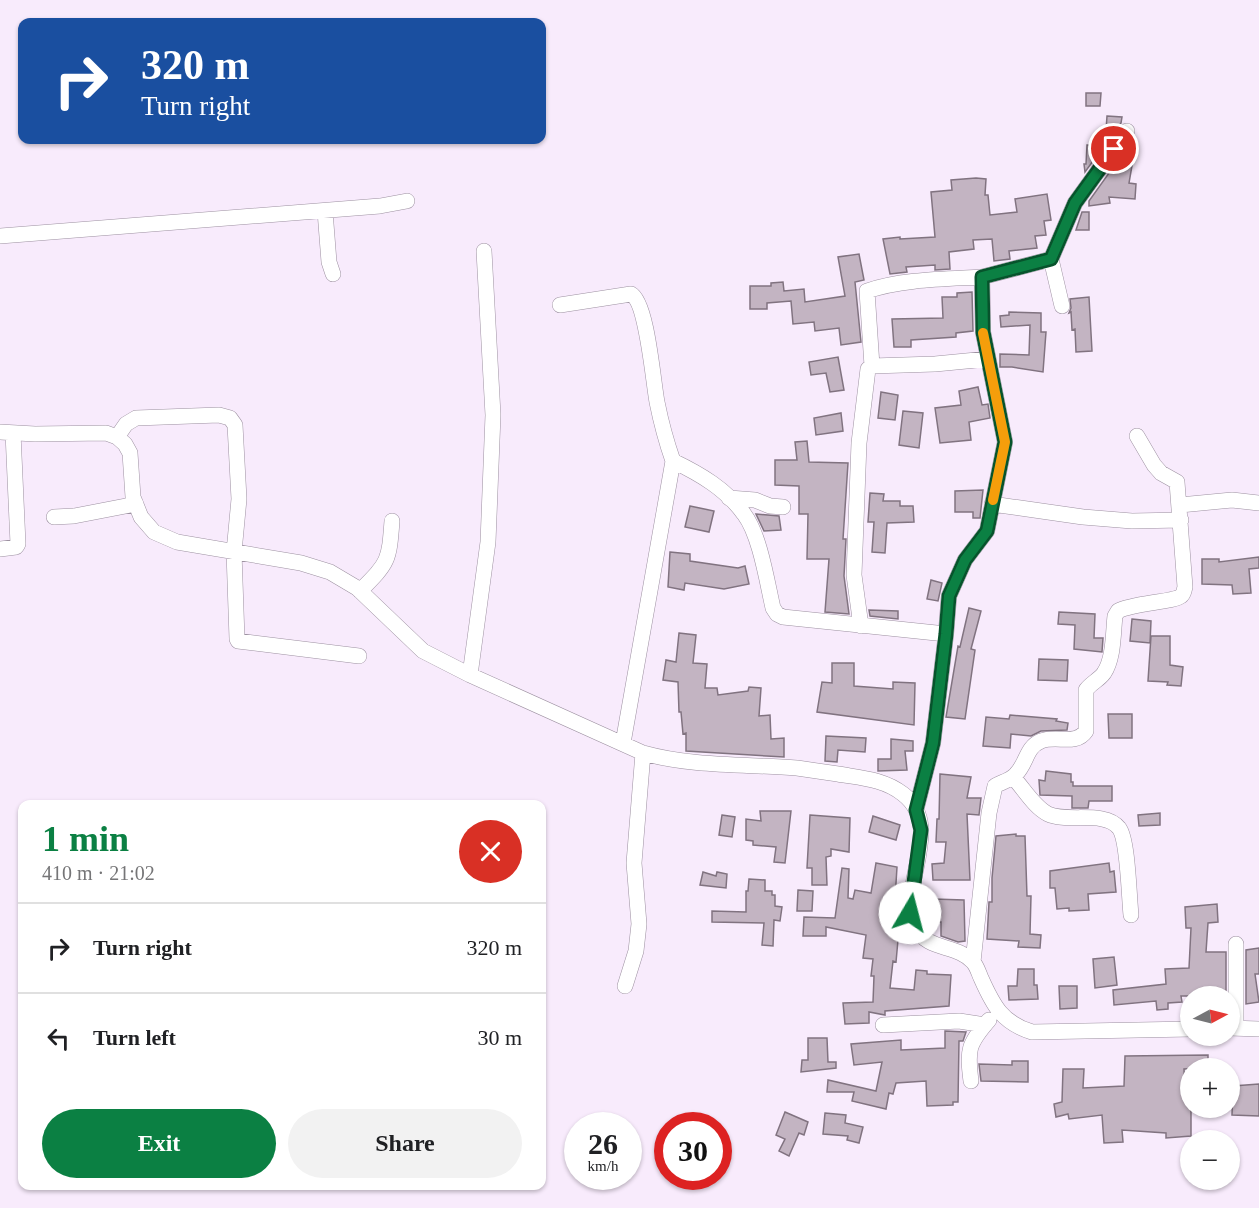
<!DOCTYPE html>
<html lang="en">
<head>
<meta charset="utf-8">
<style>
	:root { --surface:#fff; --page:#f2f2f2; --text:#202124; --muted:#757577; --line:#e0e0e0; --accent:#0b8043 }
	body { margin:0; font-family:Georgia,serif; background:var(--page); color:var(--text); height:100vh; display:flex; flex-direction:column; font-size:22px; white-space:nowrap }
	* { box-sizing:border-box; margin:0 }
	p { font-size:20px; color:var(--muted) }
	.icon { flex:none; width:33px; height:33px; fill:none; stroke:currentColor; stroke-width:2; stroke-linecap:round; stroke-linejoin:round }
	.map { position:relative; flex:1; overflow:hidden }
	.panel { position:absolute; left:18px; top:800px; width:528px; height:390px; display:flex; flex-direction:column; background:var(--surface); border-radius:12px; box-shadow:0 2px 4px #0004 }
	.panel>* { flex:none }
	.guide { position:absolute; left:18px; top:18px; width:528px; height:126px; border-radius:12px; box-shadow:0 2px 4px #0004; background:#1a4fa0; color:#fff; overflow:hidden }
	.needle { width:39px; rotate:83deg }
	.tools { position:absolute; left:1180px; top:986px; display:grid; gap:12px }
	.tools a { display:grid; place-items:center; width:60px; height:60px; border-radius:50%; background:var(--surface); box-shadow:0 2px 4px #0004; font-size:30px }
	.speed { position:absolute; left:564px; top:1112px; display:flex; gap:12px; font-size:30px; font-weight:700; text-align:center }
	.speed>* { display:grid; place-content:center; width:78px; height:78px; border-radius:50%; background:var(--surface); box-shadow:0 2px 4px #0004; line-height:1 }
	.speed small { font-size:15px; font-weight:400 }
	.speed .limit { border:9px solid #d22; background:#fff; color:#111 }
	.pin { position:absolute; display:grid; place-items:center; width:51px; height:51px; color:#fff; margin:-26px; border:3px solid #fff; border-radius:50%; box-shadow:0 2px 6px #0007 }
	.me { position:absolute; width:66px; margin:-33px; rotate:8deg; stroke-linejoin:round; filter:drop-shadow(0 0 4px #0008) }
	.turn { display:flex; align-items:center; gap:21px; height:126px; padding:0 24px; font-size:27px }
	.turn .icon { width:78px; height:78px; stroke-width:2.5 }
	.turn b { display:block; font-size:42px; line-height:51px }
	.round { display:grid; place-items:center; flex:none; width:63px; height:63px; border-radius:32px; background:var(--page) }
	.overview { display:flex; align-items:center; justify-content:space-between; height:102px; padding:0 24px }
	h1 { font-size:36px; font-weight:700; line-height:45px; color:var(--accent) }
	.button { display:flex; gap:12px; margin-top:auto; padding:12px 24px }
	.button a { flex:1; height:69px; border-radius:36px; background:var(--accent); color:#fff; font-size:24px; font-weight:700; line-height:69px; text-align:center }
	.button a+a { background:var(--page); color:var(--text) }
	ul { padding:0; list-style:none }
	li { display:flex; align-items:center; gap:18px; height:90px; padding:0 24px; border-top:2px solid var(--line) }
	li div { flex:1 }
	li b { display:block; font-size:22px }
	li em { font-style:normal }
	.map>svg:first-child { display:block }
</style>
</head>
<body>
<div class="map">
<svg width="1259" height="1208" viewBox="0 0 1259 1208">
	<rect width="100%" height="100%" fill="#f8ebfc"/>
	<path fill="#c3b4c2" stroke="#817380" stroke-width="1.5" d="M 1086,93 L 1101,93 L 1100,106 L 1086,106 Z
		M 1107,116 L 1122,117 L 1121,123 L 1105,145 Z
		M 1087,145 L 1104,146 L 1085,172 L 1084,164 L 1086,164 Z
		M 1124,152 L 1134,154 L 1129,183 L 1136,184 L 1135,199 L 1109,197 L 1110,203 L 1089,206 L 1089,201 Z
		M 976,178 L 986,179 L 985,195 L 988,195 L 990,215 L 1017,212 L 1015,199 L 1047,194 L 1051,220 L 1044,221 L 1046,235 L 1035,236 L 1037,248 L 1009,251 L 1010,259 L 994,261 L 992,239 L 973,240 L 974,249 L 949,252 L 950,269 L 935,270 L 935,265 L 906,267 L 907,272 L 890,274 L 883,239 L 900,237 L 900,239 L 935,237 L 931,192 L 952,190 L 951,180 Z
		M 1082,212 L 1089,212 L 1089,230 L 1076,230 Z
		M 859,254 L 864,280 L 855,282 L 861,342 L 841,345 L 839,328 L 815,331 L 814,322 L 793,324 L 791,301 L 767,303 L 767,309 L 750,309 L 750,286 L 771,286 L 771,283 L 783,282 L 784,291 L 804,289 L 805,302 L 845,296 L 838,257 Z
		M 972,292 L 973,331 L 956,333 L 956,337 L 911,340 L 911,347 L 894,347 L 892,319 L 943,318 L 942,297 L 957,297 L 957,293 Z
		M 1089,297 L 1092,351 L 1076,352 L 1075,329 L 1072,330 L 1071,312 L 1069,313 L 1071,308 L 1070,299 Z
		M 1009,312 L 1041,313 L 1041,332 L 1046,332 L 1043,372 L 1012,367 L 1000,367 L 1000,354 L 1029,355 L 1030,325 L 1001,327 L 1000,316 L 1009,315 Z
		M 838,357 L 844,390 L 830,392 L 826,373 L 811,375 L 809,362 Z
		M 978,387 L 982,405 L 988,404 L 990,418 L 969,422 L 971,440 L 940,443 L 935,408 L 961,405 L 959,391 Z
		M 881,392 L 898,395 L 895,420 L 878,418 Z
		M 903,411 L 923,413 L 919,448 L 899,445 Z
		M 841,413 L 843,431 L 816,435 L 814,418 Z
		M 807,441 L 809,462 L 848,463 L 843,539 L 846,539 L 844,576 L 849,614 L 825,612 L 829,559 L 807,559 L 808,514 L 799,514 L 799,486 L 775,485 L 775,460 L 797,460 L 795,442 Z
		M 983,490 L 980,518 L 973,518 L 973,512 L 955,512 L 955,491 Z
		M 870,493 L 884,494 L 883,501 L 900,501 L 900,506 L 913,506 L 914,522 L 887,523 L 885,553 L 872,552 L 874,522 L 868,522 Z
		M 690,506 L 714,511 L 709,532 L 685,527 Z
		M 756,514 L 779,516 L 781,530 L 764,531 Z
		M 670,552 L 690,554 L 690,561 L 738,568 L 745,566 L 749,584 L 724,589 L 685,583 L 684,590 L 668,587 Z
		M 1259,557 L 1259,568 L 1249,569 L 1251,593 L 1233,594 L 1232,585 L 1202,584 L 1202,559 L 1219,559 L 1219,562 Z
		M 931,580 L 942,583 L 938,601 L 927,599 Z
		M 969,608 L 981,611 L 971,649 L 975,650 L 965,719 L 946,717 L 958,646 L 960,647 Z
		M 869,610 L 898,611 L 898,619 L 870,616 Z
		M 1059,612 L 1095,614 L 1094,638 L 1103,638 L 1102,652 L 1074,649 L 1075,625 L 1058,624 Z
		M 1132,619 L 1151,621 L 1150,643 L 1130,641 Z
		M 679,633 L 696,635 L 693,663 L 707,664 L 705,688 L 717,688 L 718,695 L 748,691 L 749,687 L 761,688 L 759,716 L 770,715 L 771,739 L 784,738 L 784,757 L 686,751 L 686,733 L 683,734 L 681,712 L 679,712 L 678,682 L 663,680 L 666,660 L 676,662 Z
		M 1151,636 L 1170,636 L 1170,665 L 1183,667 L 1181,686 L 1167,685 L 1168,682 L 1148,681 Z
		M 1039,659 L 1068,660 L 1067,681 L 1038,680 Z
		M 832,663 L 854,663 L 854,686 L 893,689 L 893,682 L 915,683 L 914,725 L 817,712 L 822,682 L 832,683 Z
		M 1108,714 L 1132,714 L 1132,738 L 1109,738 Z
		M 1010,715 L 1057,719 L 1056,721 L 1068,723 L 1067,730 L 1041,731 L 1031,736 L 1011,734 L 1010,748 L 983,746 L 986,717 L 1009,719 Z
		M 826,736 L 866,738 L 865,752 L 838,750 L 837,762 L 825,761 Z
		M 891,739 L 913,741 L 913,751 L 905,751 L 907,770 L 878,771 L 878,759 L 891,759 Z
		M 1046,771 L 1071,774 L 1071,782 L 1073,782 L 1073,786 L 1112,786 L 1112,801 L 1089,801 L 1088,808 L 1072,808 L 1072,796 L 1040,795 L 1039,780 L 1045,781 Z
		M 940,774 L 971,777 L 967,798 L 981,798 L 979,815 L 967,814 L 970,880 L 933,880 L 932,864 L 944,863 L 946,842 L 936,842 L 937,819 L 939,819 Z
		M 760,811 L 791,811 L 785,863 L 774,862 L 776,847 L 753,845 L 753,841 L 746,840 L 746,819 L 761,821 Z
		M 1160,813 L 1160,825 L 1139,826 L 1138,815 Z
		M 722,815 L 735,817 L 732,837 L 719,835 Z
		M 810,815 L 850,818 L 849,852 L 831,849 L 831,856 L 826,857 L 827,885 L 812,885 L 812,868 L 807,868 Z
		M 873,816 L 900,825 L 896,840 L 869,832 Z
		M 1016,834 L 1016,836 L 1025,836 L 1027,896 L 1031,896 L 1030,934 L 1041,935 L 1040,948 L 1018,947 L 1019,941 L 987,939 L 989,902 L 992,902 L 992,878 L 996,836 Z
		M 876,863 L 897,867 L 895,899 L 902,900 L 902,921 L 904,923 L 901,940 L 898,940 L 896,962 L 893,961 L 890,988 L 914,990 L 916,970 L 927,971 L 927,974 L 951,975 L 949,1006 L 885,1011 L 885,1015 L 869,1012 L 869,1023 L 845,1024 L 843,1003 L 873,1002 L 874,976 L 871,976 L 873,959 L 863,958 L 866,935 L 826,927 L 826,936 L 803,936 L 804,917 L 835,918 L 842,868 L 849,869 L 848,898 L 853,899 L 855,890 L 871,893 Z
		M 1109,863 L 1110,872 L 1114,871 L 1116,892 L 1088,894 L 1089,910 L 1069,911 L 1069,908 L 1057,909 L 1055,888 L 1050,888 L 1050,871 Z
		M 703,872 L 716,876 L 717,872 L 727,874 L 726,888 L 700,885 Z
		M 749,879 L 765,880 L 765,891 L 772,891 L 772,895 L 775,895 L 775,906 L 782,907 L 780,921 L 774,920 L 773,946 L 762,945 L 764,923 L 712,922 L 712,911 L 746,912 L 746,891 L 748,891 Z
		M 798,890 L 813,891 L 812,911 L 797,911 Z
		M 933,899 L 964,900 L 965,941 L 958,942 L 941,936 L 941,922 L 931,922 Z
		M 1217,904 L 1218,922 L 1208,923 L 1206,952 L 1226,952 L 1226,996 L 1181,996 L 1182,1002 L 1168,1003 L 1168,1009 L 1157,1010 L 1156,1001 L 1114,1005 L 1113,990 L 1166,984 L 1165,969 L 1189,968 L 1191,928 L 1186,928 L 1185,907 Z
		M 1259,948 L 1259,974 L 1255,974 L 1259,1002 L 1246,1004 L 1246,950 Z
		M 1114,957 L 1117,985 L 1095,988 L 1093,959 Z
		M 1018,969 L 1034,969 L 1034,985 L 1037,985 L 1038,999 L 1009,1000 L 1008,986 L 1017,986 Z
		M 1059,986 L 1077,986 L 1077,1008 L 1060,1009 Z
		M 945,1031 L 966,1032 L 963,1041 L 959,1041 L 958,1102 L 953,1102 L 953,1105 L 927,1106 L 926,1081 L 896,1083 L 893,1094 L 889,1093 L 886,1109 L 852,1101 L 854,1092 L 827,1092 L 828,1080 L 876,1091 L 882,1062 L 854,1065 L 851,1044 L 901,1040 L 901,1050 L 945,1048 Z
		M 808,1038 L 827,1038 L 828,1062 L 836,1062 L 836,1068 L 801,1072 L 802,1060 L 808,1060 Z
		M 1208,1055 L 1208,1068 L 1184,1069 L 1185,1090 L 1191,1090 L 1191,1136 L 1166,1138 L 1166,1133 L 1122,1130 L 1123,1142 L 1104,1143 L 1102,1115 L 1069,1119 L 1068,1114 L 1056,1117 L 1054,1104 L 1062,1102 L 1063,1069 L 1084,1069 L 1083,1088 L 1124,1086 L 1125,1056 Z
		M 1012,1061 L 1028,1061 L 1028,1082 L 981,1081 L 979,1064 L 1012,1065 Z
		M 1259,1084 L 1259,1116 L 1232,1115 L 1233,1086 Z
		M 785,1112 L 808,1122 L 804,1135 L 799,1133 L 789,1156 L 779,1151 L 785,1139 L 776,1135 Z
		M 825,1113 L 846,1115 L 845,1123 L 863,1127 L 859,1143 L 847,1140 L 848,1136 L 823,1134 Z"/>
	<g fill="none" stroke-linecap="round" stroke-linejoin="round">
		<defs>
			<path id="minor" d="M 325,211 L 329,262 L 333,274
				M 0,236 L 380,206 L 407,201
				M 1051,259 L 1062,306
				M 560,305 L 631,294 C 647,302 653,381 657,402 C 661,422 666,441 673,461 C 700,474 726,489 744,514 C 760,535 767,582 773,608 L 777,614 L 783,617 L 946,634
				M 872,366 L 867,291 C 901,279 946,279 982,277
				M 0,432 L 35,434 L 106,433 L 117,437 L 125,444 L 130,453 L 133,497 L 141,517 L 154,532 L 177,542 L 301,563 L 330,572 L 357,588 L 423,651 L 470,675 L 643,753 C 693,767 746,764 797,768 C 811,770 825,772 838,774 C 861,778 884,779 903,794 C 946,827 896,888 916,928 C 927,951 957,944 973,962 C 977,966 979,974 981,978 C 993,1005 1002,1023 1032,1032 L 1191,1029
				M 117,437 L 126,424 L 136,418 L 219,415 L 230,418 L 235,425 L 239,499 L 234,552 L 237,639 L 238,641 L 359,656
				M 729,498 L 755,500 L 770,506 L 783,507
				M 992,504 L 1083,517 L 1132,521 L 1181,520
				M 1180,505 L 1232,500 L 1259,503
				M 54,517 L 74,516 L 136,504
				M 0,549 L 16,547 L 18,544 L 13,433
				M 360,591 C 389,562 389,561 392,521
				M 861,626 L 854,575 L 859,443 L 868,369 L 872,366 L 935,364 L 987,359
				M 470,675 L 488,542 L 493,415 L 484,251
				M 623,743 L 673,461
				M 1013,777 C 1024,789 1034,807 1048,814 C 1067,823 1105,810 1119,828 C 1128,839 1129,897 1131,915
				M 916,810 L 933,743 L 946,634 L 949,596 L 965,560 L 987,531 L 1005,442 L 983,332 L 982,277 L 1051,259 L 1075,203 L 1127,131
				M 973,962 L 989,813 L 995,786 C 1002,782 1011,780 1016,774 C 1027,763 1026,747 1041,741 C 1057,735 1076,746 1086,731 L 1086,690 C 1091,683 1099,680 1104,673 C 1114,658 1113,633 1115,616 L 1118,611 C 1132,603 1174,602 1181,596 C 1184,594 1184,590 1185,587 L 1177,482 L 1161,473 L 1154,465 L 1137,436
				M 625,986 L 636,951 L 639,924 L 634,863 L 643,753
				M 883,1025 L 959,1021 L 985,1025
				M 1230,1028 L 1259,1029
				M 1236,1028 L 1236,944
				M 971,1081 C 967,1050 968,1044 989,1020"/>
		</defs>
		<use href="#minor" stroke="#9d91a1" stroke-width="16"/>
		<use href="#minor" stroke="#fff" stroke-width="15"/>
	</g>
	<g fill="none" stroke-linecap="round" stroke-linejoin="round">
		<defs>
			<path id="route" d="M 910,913 L 921,830 L 916,810 L 933,743 L 946,634 L 949,596 L 965,560 L 987,531 L 1005,442 L 983,332 L 982,277 L 1051,259 L 1075,203 L 1114,149"/>
		</defs>
		<use href="#route" stroke="#07532c" stroke-width="15"/>
		<use href="#route" stroke="#0b8043" stroke-width="10"/>
		<path stroke="#f59e0b" stroke-width="10" d="M 983,333 L 1005,442 L 993,500"/>
	</g>
</svg>
<div class="tools">
<a><svg class="needle" viewBox="-14 -14 28 28"><path d="M0-13l5 13h-10z" fill="#e53935"/><path d="M0 13l5-13h-10z" fill="#757577"/></svg></a>
<a>+</a>
<a>−</a>
</div>
<div class="speed"><div>26<small>km/h</small></div><div class="limit">30</div></div>
<div class="pin" style="left:1114px;top:149px;background:#d93025"><svg class="icon" aria-label="arrive" viewBox="0 0 24 24"><path d="M6 21V4h12l-3 4 3 4H6"/></svg></div>
<svg class="me" style="left:910px;top:913px" viewBox="-20 -20 40 40"><circle r="19" fill="#fff"/><path d="M0-13L10 11 0 6-10 11z" fill="#0b8043"/></svg>
<div class="guide">
<div class="turn"><svg class="icon" aria-label="right" viewBox="0 0 24 24"><path d="M7 20v-9h11M14 6l5 5-5 5"/></svg><div><b>320 m</b>Turn right</div></div>
</div>
<section class="panel">
<div class="overview"><div><h1>1 min</h1><p>410 m · 21:02</p></div><a class="round" style="background:#d93025;color:#fff"><svg class="icon" aria-label="close" viewBox="0 0 24 24"><path d="M6 6l12 12M18 6L6 18"/></svg></a></div>
<ul>
<li><svg class="icon" aria-label="right" viewBox="0 0 24 24"><path d="M7 20v-9h11M14 6l5 5-5 5"/></svg><div><b>Turn right</b></div><em>320 m</em></li>
<li><svg class="icon" aria-label="left" viewBox="0 0 24 24"><path d="M17 20v-9H6M10 6l-5 5 5 5"/></svg><div><b>Turn left</b></div><em>30 m</em></li>
</ul>
<div class="button"><a>Exit</a><a>Share</a></div>
</section>
</div>
</body>
</html>
